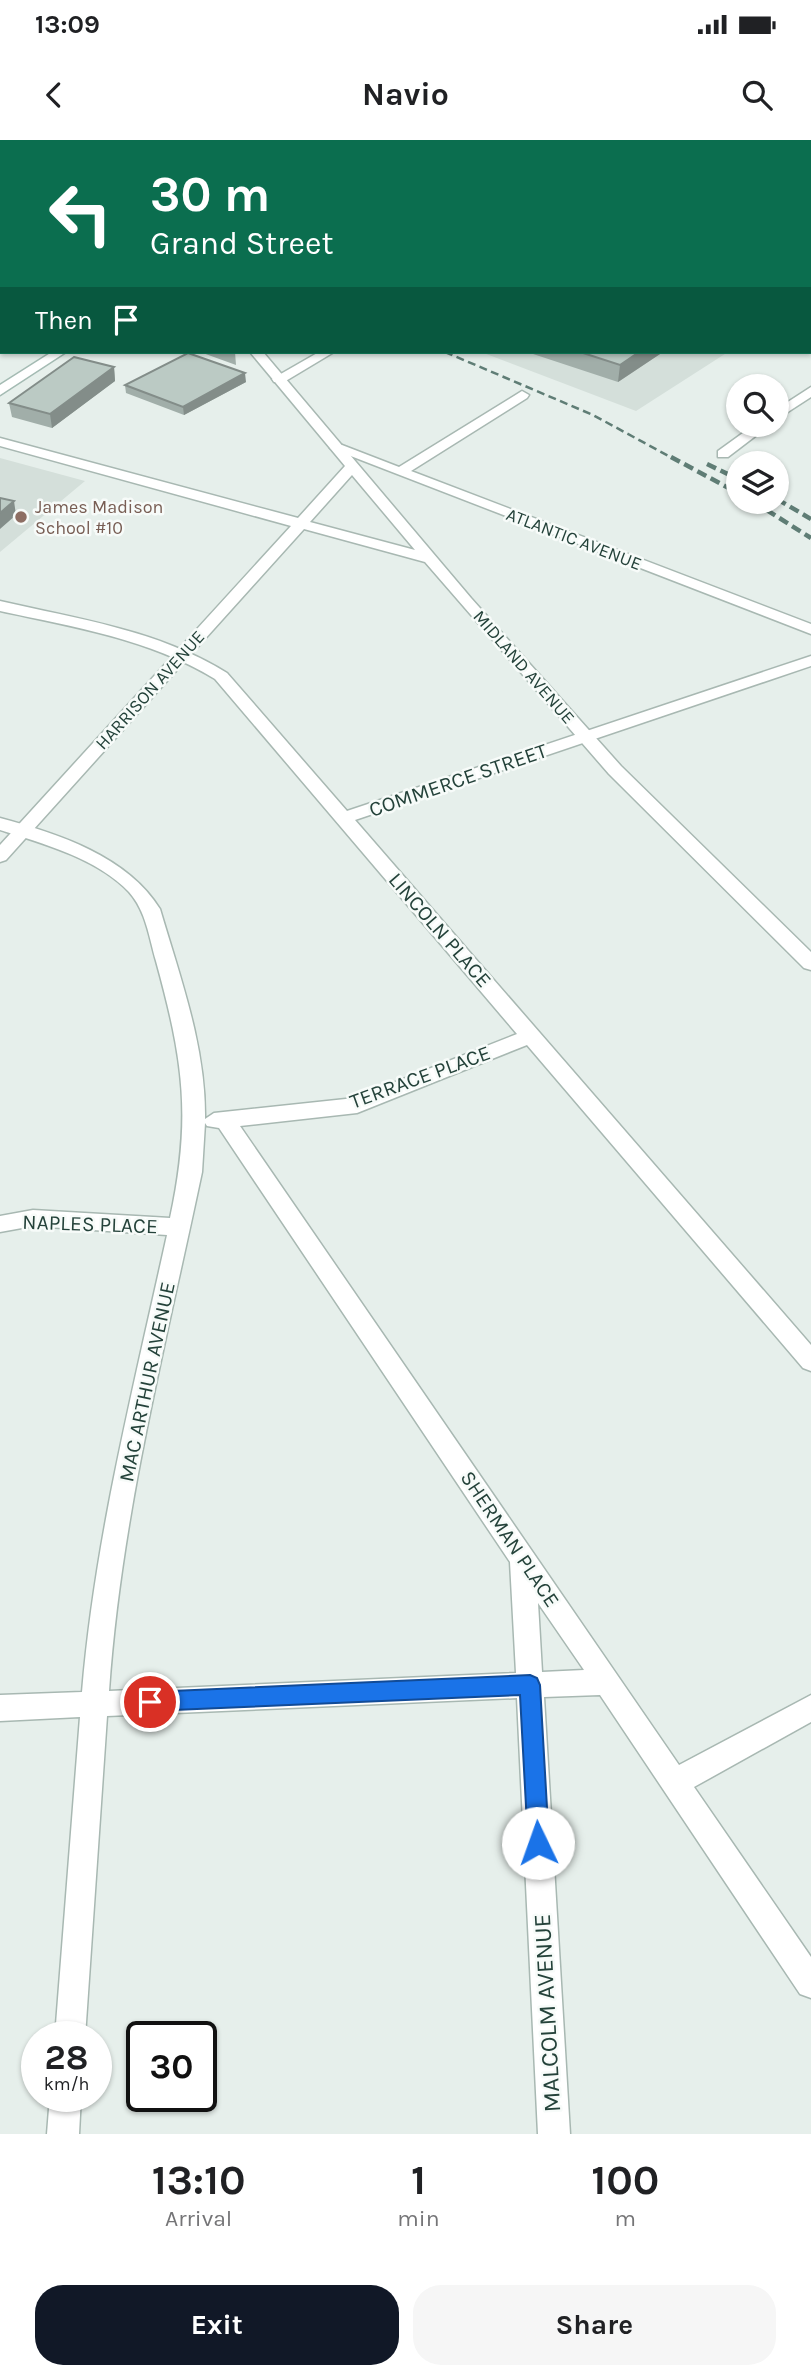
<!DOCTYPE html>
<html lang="en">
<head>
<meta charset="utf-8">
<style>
	:root { --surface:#fff; --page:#f6f6f6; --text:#202124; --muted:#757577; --accent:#111827 }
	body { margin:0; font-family:Karla,sans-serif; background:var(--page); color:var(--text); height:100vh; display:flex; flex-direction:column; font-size:26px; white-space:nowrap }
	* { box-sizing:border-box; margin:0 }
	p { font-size:23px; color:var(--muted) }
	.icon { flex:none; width:38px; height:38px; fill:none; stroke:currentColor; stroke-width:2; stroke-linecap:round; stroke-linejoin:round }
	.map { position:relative; height:1994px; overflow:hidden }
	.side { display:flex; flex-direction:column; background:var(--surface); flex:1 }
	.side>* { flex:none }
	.top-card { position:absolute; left:0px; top:0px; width:812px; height:214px; box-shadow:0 2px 5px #0004; background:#0b6e4f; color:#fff; overflow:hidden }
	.buttons { position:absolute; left:726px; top:234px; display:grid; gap:14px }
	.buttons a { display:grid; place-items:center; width:63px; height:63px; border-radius:50%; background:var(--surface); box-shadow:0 2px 5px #0004; font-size:35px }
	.speed { position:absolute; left:21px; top:1881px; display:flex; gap:14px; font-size:35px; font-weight:700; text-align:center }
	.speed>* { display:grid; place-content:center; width:91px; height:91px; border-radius:50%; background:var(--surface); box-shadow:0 2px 5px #0004; line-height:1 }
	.speed small { font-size:18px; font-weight:400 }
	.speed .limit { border:4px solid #111; border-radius:10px; background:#fff; color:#111 }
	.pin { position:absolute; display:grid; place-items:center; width:60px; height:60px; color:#fff; margin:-30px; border:4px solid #fff; border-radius:50%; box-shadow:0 2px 7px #0007 }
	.me { position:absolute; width:77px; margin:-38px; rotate:357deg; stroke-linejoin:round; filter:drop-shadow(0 0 5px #0008) }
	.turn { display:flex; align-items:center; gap:24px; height:147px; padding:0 35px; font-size:32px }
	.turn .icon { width:91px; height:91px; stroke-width:2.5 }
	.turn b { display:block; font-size:49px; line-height:60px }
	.then { display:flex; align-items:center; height:66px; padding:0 35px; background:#0003; gap:14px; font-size:26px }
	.eta { display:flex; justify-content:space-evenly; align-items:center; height:119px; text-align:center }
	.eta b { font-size:42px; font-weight:700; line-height:49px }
	.action { display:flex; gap:14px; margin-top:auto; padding:14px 35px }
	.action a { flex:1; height:80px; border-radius:28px; background:var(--accent); color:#fff; font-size:28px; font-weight:700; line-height:80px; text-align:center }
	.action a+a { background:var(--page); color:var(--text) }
	.status { display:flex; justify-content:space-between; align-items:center; height:49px; padding:0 35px; background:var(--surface); direction:ltr }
	.status svg { height:19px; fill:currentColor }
	header { display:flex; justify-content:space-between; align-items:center; height:91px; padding:0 35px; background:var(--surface); font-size:32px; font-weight:700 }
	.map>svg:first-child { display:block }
</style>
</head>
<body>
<div class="status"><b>13:09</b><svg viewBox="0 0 49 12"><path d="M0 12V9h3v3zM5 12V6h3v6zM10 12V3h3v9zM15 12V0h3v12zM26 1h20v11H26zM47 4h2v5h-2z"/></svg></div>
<header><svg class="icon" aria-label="back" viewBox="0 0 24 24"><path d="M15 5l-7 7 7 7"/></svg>Navio<svg class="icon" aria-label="search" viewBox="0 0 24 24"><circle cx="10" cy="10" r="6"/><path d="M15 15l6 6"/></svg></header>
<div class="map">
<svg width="811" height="1994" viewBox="0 0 811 1994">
	<rect width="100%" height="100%" fill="#e6efeb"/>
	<path fill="#d4dfda" d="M 481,212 L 728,212 L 636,271 Z
		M 0,318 L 85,341 L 0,412 Z"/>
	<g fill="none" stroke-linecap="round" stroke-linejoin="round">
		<defs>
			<path id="minor" d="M 222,0 L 237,0 L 238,2 L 223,2 Z
				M 686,0 L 698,0 L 685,2 Z
				M 721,0 L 736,0 L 737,2 L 722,2 Z
				M 810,20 L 811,20 L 811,26 L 810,26 Z
				M 0,56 L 2,56 L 2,63 L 0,63 Z
				M 810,66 L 811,66 L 811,72 L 810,72 Z
				M 0,171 L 2,172 L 2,180 L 0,179 Z
				M 810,171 L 811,171 L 811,179 L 810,179 Z
				M 319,212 L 334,212 L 284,242 L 274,242 L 272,239 Z
				M 811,247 L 811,257 L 777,279 L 777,269 Z
				M 522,251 L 529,255 L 527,258 L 411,331 L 811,484 L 811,494 L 330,308 L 332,305 L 342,305 L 399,327 Z
				M 754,285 L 770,285 L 728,317 L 718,317 L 718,311 Z
				M 0,461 C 78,479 158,490 227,533 L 347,671 L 811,516 L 811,526 L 355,680 L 811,1205 L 811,1231 L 803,1228 L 527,905 L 357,973 L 240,986 L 679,1625 L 811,1555 L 811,1582 L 694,1647 L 811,1817 L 811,1858 L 800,1854 L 600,1555 L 544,1557 L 570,1994 L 538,1994 L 517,1558 L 107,1576 L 85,1897 L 55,1897 L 80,1577 L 0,1581 L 0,1555 L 82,1552 C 95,1397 134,1246 167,1095 L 33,1086 L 0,1092 L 0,1076 L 33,1070 L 170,1078 C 192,977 183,919 156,821 C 149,797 146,771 129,752 C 98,719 42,703 0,690 L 0,678 C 59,694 127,716 160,769 C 180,837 206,907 205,979 L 214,973 L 355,958 L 517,894 L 215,539 C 150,499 74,487 0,471 ZM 205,983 L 207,986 L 219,988 L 510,1422 L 516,1533 L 109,1551 C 121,1376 166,1203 202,1032 ZM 538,1463 L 584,1530 L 542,1532 Z
				M 50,1956 L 81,1956 L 79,1994 L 47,1994 Z"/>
			<path id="tertiary" d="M 77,0 L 87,0 L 88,2 L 78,2 Z
				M 250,212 L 263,212 L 471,458 L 621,626 L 811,812 L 811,830 L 804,828 L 609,634 L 425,422 L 304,389 L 6,720 L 0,722 L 0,705 L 291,386 L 0,306 L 0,298 L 298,378 L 345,326 ZM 352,335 L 415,410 L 310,382 Z"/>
			<path id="secondary" d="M 456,0 L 468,0 L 455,2 Z
				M 52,212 L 66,212 L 0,255 L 0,245 Z"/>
		</defs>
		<use href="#minor" stroke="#a8b8b2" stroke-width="3"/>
		<use href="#tertiary" stroke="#a8b8b2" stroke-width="3"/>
		<use href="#secondary" stroke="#a4bbb3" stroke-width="3"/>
		<use href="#minor" fill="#fff" fill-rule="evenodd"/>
		<use href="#tertiary" fill="#fff" fill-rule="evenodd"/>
		<use href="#secondary" fill="#fff" fill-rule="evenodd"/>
		<path stroke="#5f7d75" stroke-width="2.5" stroke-dasharray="8 4.5" stroke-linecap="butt" d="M 445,212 L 593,275 L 674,319"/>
		<path stroke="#5f7d75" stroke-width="4.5" stroke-dasharray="10 5" stroke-linecap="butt" d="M 671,317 L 738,353
			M 707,324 L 738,339
			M 777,359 L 811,379
			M 754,362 L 811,398"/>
	</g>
	<path fill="#a1aea9" d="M 200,212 L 235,212 L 236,225 Z
		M 527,212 L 663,212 L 618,242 Z
		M 114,227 L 115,241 L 52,288 L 12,277 L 9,263 Z
		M 246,242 L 184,275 L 126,253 L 125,245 Z"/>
	<path fill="#838d89" d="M 639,212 L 663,212 L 618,242 L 620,225 Z
		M 114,227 L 115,241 L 52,288 L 50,274 Z
		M 245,233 L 246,242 L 184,275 L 183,267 Z
		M 14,361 L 16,375 L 0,389 L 0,373 Z"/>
	<path fill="#bbcac4" stroke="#838d89" stroke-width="2" d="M 810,104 L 811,104 L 811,131 L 810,131 Z
		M 580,212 L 639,212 L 620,225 Z
		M 188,213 L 245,233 L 183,267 L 125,245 Z
		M 74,217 L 114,227 L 50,274 L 9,263 Z
		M 0,358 L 14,361 L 0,373 Z"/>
	<path fill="#1a73e8" stroke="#114b97" stroke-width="2" d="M 530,1535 L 537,1538 L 540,1545 L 549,1703 L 546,1711 L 538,1714 L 531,1711 L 528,1703 L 520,1555 L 150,1571 L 142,1568 L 139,1562 L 142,1555 L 150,1552 Z"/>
	<circle fill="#8d6e63" stroke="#f7fbf9" stroke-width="2.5" cx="21" cy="377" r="7"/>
	<g text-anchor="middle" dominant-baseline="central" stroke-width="5" stroke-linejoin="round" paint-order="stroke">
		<g font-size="18" fill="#785e54" stroke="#f7fbf9" text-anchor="start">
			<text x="35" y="367">James Madison<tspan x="35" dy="21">School #10</tspan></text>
		</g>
		<g font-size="18" fill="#24423a" stroke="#f7fbf9">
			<text transform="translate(574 399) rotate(21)">ATLANTIC AVENUE</text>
			<text transform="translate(524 527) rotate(49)">MIDLAND AVENUE</text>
			<text transform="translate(150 550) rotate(-48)">HARRISON AVENUE</text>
		</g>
		<g font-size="21" fill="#24423a" stroke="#f7fbf9">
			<text transform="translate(458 640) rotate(-19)">COMMERCE STREET</text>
			<text transform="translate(440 790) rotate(49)">LINCOLN PLACE</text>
			<text transform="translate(420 937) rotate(-20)">TERRACE PLACE</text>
			<text transform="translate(90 1084) rotate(2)">NAPLES PLACE</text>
			<text transform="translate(147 1242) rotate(-78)">MAC ARTHUR AVENUE</text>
			<text transform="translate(510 1399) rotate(56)">SHERMAN PLACE</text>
		</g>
		<g font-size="24" fill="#24423a" stroke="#f7fbf9">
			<text transform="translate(547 1873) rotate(-93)">MALCOLM AVENUE</text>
		</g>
	</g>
</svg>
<div class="buttons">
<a><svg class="icon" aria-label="search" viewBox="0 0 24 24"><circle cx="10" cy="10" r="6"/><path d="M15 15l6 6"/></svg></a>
<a><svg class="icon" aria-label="layers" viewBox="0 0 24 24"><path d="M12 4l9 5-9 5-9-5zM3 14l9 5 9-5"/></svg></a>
</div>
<div class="speed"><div>28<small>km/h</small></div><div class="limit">30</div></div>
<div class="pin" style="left:150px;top:1562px;background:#d93025"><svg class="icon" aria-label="arrive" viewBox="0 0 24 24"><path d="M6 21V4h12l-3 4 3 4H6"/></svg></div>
<svg class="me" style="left:538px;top:1703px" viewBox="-20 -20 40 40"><circle r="19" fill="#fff"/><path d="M0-13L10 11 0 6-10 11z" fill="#1a73e8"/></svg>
<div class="top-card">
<div class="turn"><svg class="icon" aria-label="left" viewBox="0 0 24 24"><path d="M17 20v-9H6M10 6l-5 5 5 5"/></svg><div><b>30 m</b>Grand Street</div></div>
<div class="then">Then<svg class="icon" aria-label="arrive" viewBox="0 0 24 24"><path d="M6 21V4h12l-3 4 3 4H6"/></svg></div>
</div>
</div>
<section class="side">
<div class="eta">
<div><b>13:10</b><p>Arrival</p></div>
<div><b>1</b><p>min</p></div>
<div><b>100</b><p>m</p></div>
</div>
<div class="action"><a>Exit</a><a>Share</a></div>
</section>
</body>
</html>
